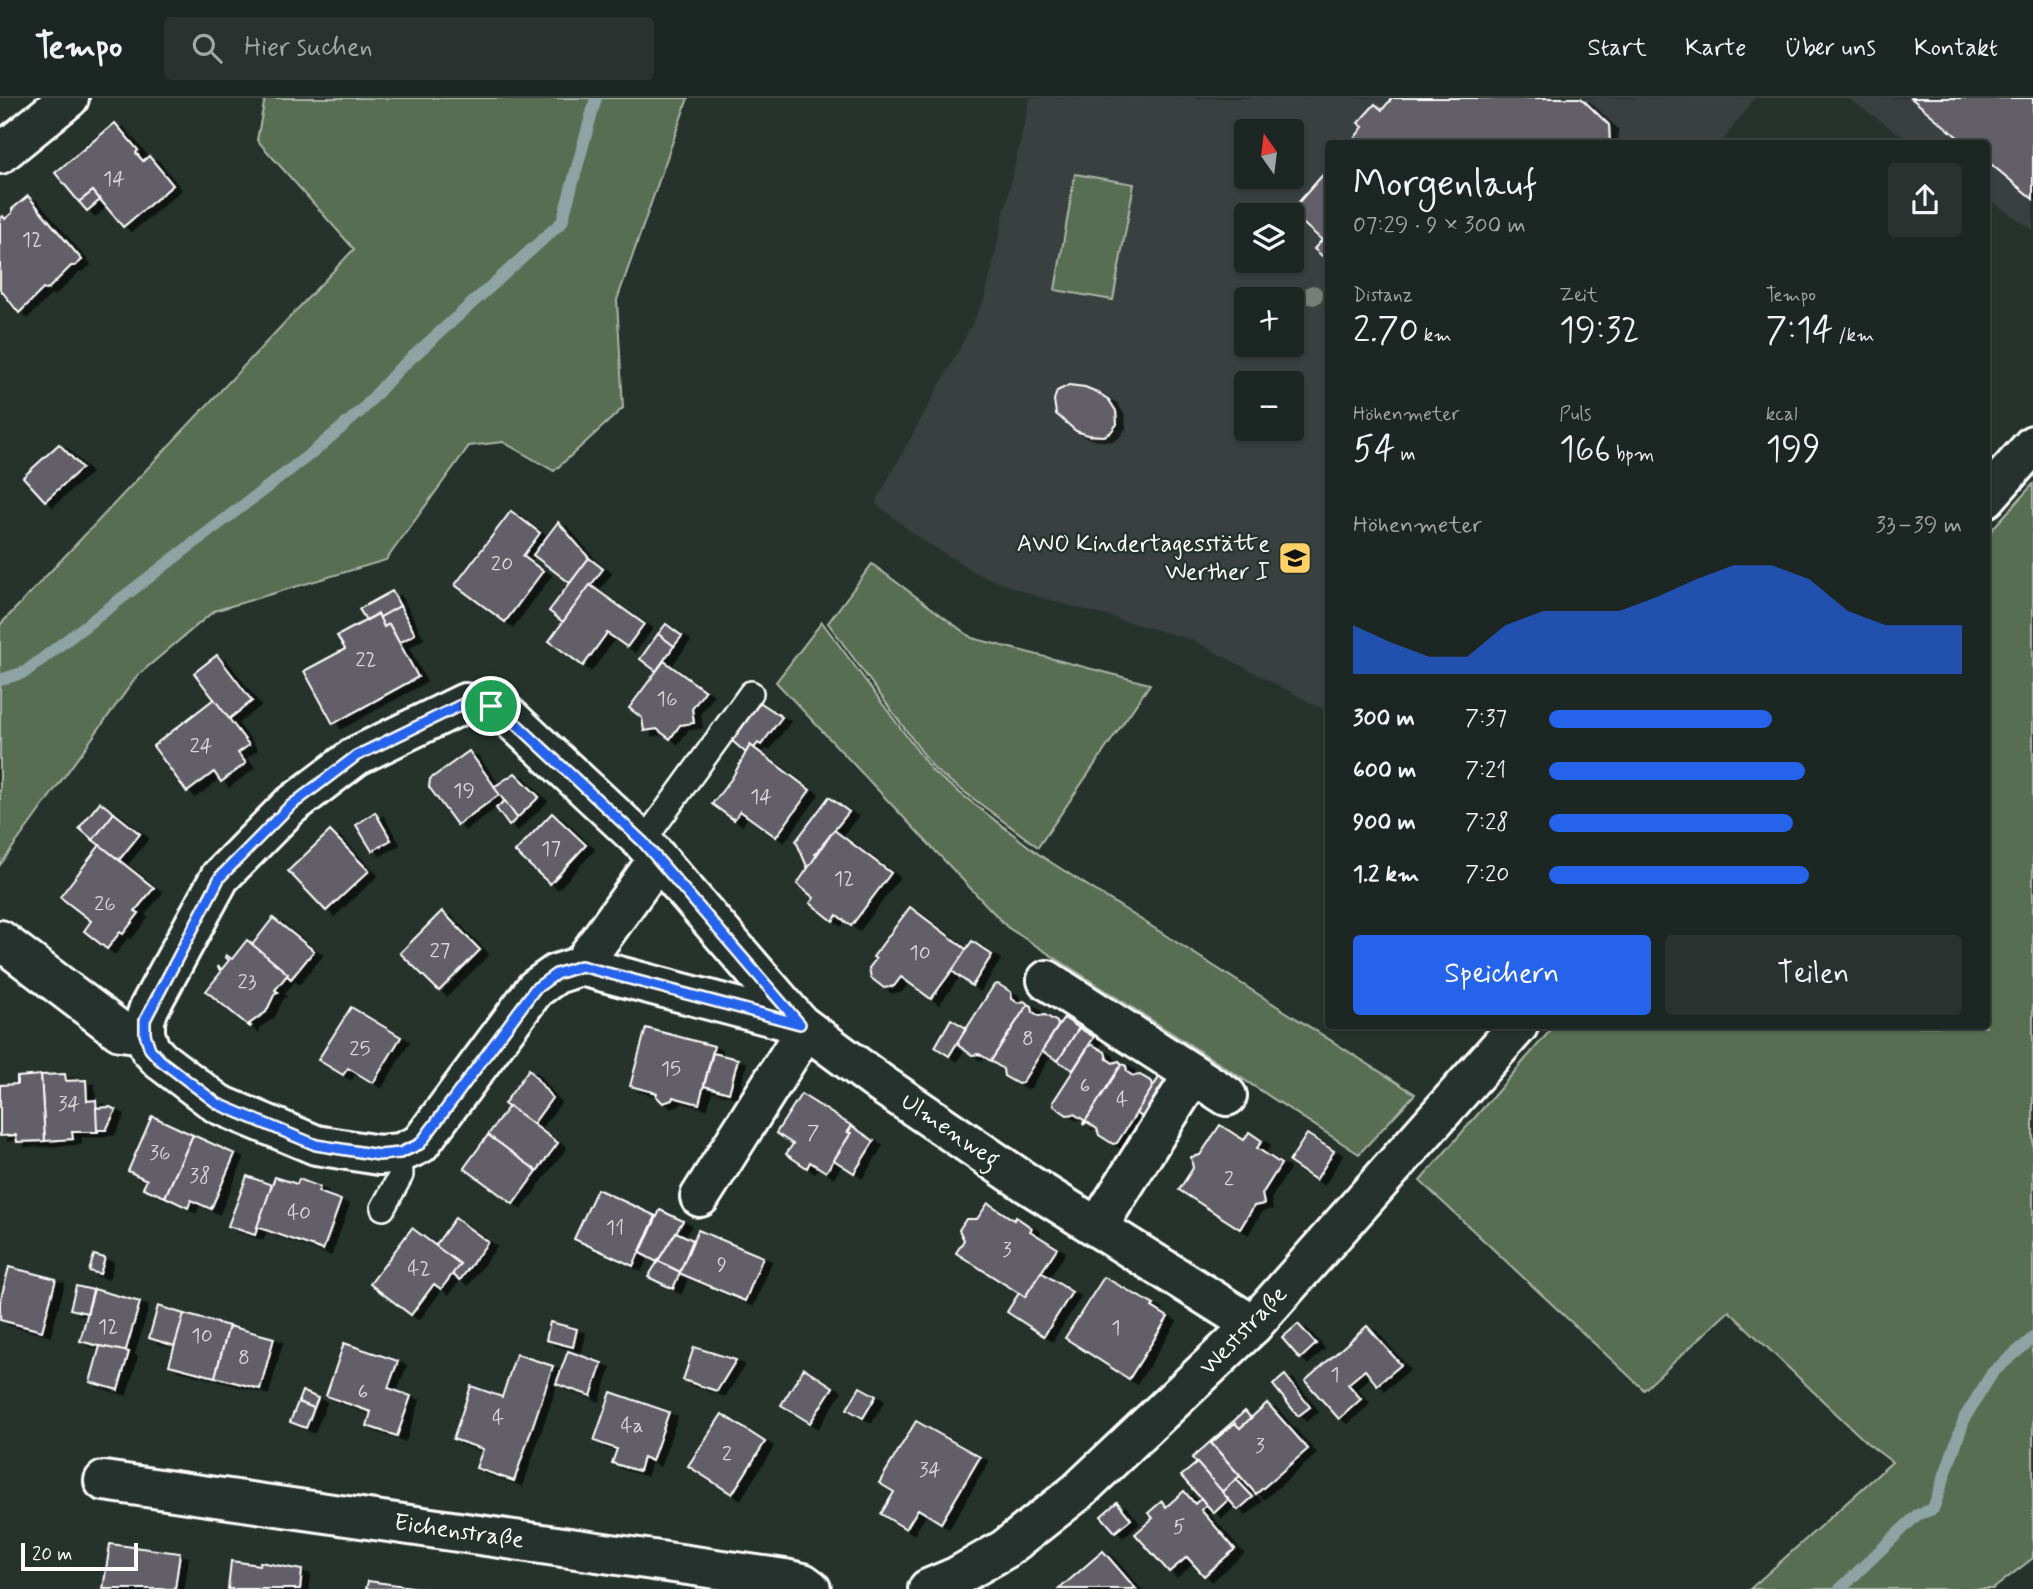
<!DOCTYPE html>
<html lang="de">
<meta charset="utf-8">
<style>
body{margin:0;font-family:Mynerve,sans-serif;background:#29322f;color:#f1f3f6;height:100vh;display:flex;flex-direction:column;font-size:26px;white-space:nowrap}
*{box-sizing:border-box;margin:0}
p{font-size:23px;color:#a0a5a5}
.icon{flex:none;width:38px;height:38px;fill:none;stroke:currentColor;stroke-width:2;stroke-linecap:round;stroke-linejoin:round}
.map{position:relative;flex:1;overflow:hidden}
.side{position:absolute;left:1325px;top:42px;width:665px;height:889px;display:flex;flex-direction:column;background:#1c2622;border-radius:7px;box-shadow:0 2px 5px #0004,0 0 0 2px #3a4340}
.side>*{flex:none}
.needle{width:46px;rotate:346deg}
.tools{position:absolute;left:1234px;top:21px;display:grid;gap:14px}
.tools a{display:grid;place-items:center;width:70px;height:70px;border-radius:7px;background:#1c2622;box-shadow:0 2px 5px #0004,0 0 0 2px #3a4340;font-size:35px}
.scale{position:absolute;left:21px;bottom:18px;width:117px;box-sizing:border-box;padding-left:7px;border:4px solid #fff;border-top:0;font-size:19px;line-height:24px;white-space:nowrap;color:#fff;-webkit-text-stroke:5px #26332d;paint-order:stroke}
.pin{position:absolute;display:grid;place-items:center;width:60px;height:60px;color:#fff;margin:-30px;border:4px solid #fff;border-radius:50%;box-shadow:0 2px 7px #0007}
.round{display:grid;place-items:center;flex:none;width:74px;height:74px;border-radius:7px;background:#29322f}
.overview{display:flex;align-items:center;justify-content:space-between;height:119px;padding:0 28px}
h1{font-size:38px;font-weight:600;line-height:52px}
.metrics{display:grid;grid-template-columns:repeat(3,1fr);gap:10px;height:119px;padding:7px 28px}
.metrics div{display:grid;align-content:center}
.metrics b{font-size:35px;font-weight:600}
.metrics small{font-size:19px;font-weight:400}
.metrics p{font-size:19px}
.chart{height:196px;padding:14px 28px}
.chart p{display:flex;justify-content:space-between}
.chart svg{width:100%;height:126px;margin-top:7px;fill:#2563eb;opacity:.7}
.button{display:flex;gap:14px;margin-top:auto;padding:14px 28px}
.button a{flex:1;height:80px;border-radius:7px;background:#2563eb;color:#fff;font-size:28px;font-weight:600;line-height:80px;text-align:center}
.button a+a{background:#29322f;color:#f1f3f6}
ul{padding:0 28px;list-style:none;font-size:23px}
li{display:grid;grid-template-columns:112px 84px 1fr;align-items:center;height:52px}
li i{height:18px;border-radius:9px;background:#2563eb}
header{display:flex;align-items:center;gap:42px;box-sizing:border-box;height:98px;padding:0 35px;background:#1c2622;border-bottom:2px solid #3a4340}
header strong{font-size:33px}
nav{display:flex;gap:38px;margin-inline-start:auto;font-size:24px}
.search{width:490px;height:63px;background:#29322f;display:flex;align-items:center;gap:18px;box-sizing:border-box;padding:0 24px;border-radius:7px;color:#a0a5a5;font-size:26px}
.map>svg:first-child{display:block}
.built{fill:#38403f;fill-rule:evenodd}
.green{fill:#596e52;stroke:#acb6a8;stroke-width:2}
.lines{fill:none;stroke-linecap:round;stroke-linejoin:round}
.stream{stroke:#8ea3a4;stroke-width:12}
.building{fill:#625e68;stroke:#fff;stroke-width:2;filter:url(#shadow)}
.lane-casing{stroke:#fff;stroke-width:28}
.street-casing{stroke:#fff;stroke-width:44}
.lane{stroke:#26332d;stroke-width:23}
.street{stroke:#26332d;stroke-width:38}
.tree{fill:#747f76}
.route-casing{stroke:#fff;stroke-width:14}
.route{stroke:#2563eb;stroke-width:9}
.labels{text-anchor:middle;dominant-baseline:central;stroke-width:5;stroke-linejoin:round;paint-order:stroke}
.number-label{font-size:21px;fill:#d8d7d9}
.poi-label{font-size:24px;fill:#fff;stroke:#26332d;text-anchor:end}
.street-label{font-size:24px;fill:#fff;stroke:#26332d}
</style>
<header>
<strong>Tempo</strong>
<div class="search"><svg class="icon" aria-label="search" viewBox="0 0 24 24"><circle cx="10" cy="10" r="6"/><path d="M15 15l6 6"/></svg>Hier suchen</div>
<nav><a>Start</a><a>Karte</a><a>Über uns</a><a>Kontakt</a></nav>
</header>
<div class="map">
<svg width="2033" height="1491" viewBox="0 0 2033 1491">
<defs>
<filter id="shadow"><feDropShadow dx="8" dy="4.5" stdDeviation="0" flood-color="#0009"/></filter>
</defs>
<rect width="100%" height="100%" fill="#26332d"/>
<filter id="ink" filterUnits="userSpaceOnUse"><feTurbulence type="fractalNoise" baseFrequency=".0143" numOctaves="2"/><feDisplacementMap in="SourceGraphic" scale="14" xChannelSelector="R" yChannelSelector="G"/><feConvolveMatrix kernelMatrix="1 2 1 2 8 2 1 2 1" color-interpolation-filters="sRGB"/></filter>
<g filter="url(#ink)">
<g class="built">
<path d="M1030,0H1755L1721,45L1328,46V614L1193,542L1039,499L980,477L919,440L875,405L958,254L985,200ZM1246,33H1292V79H1246ZM1246,117H1292V163H1246ZM1246,201H1292V247H1246ZM1246,285H1292V331H1246Z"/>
<polygon points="1848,0 2033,0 2033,132 1986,99 1986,46 1912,45"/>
</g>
<g class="green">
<polygon points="265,0 688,0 617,202 623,310 554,373 503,344 469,348 386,462 214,513 138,577 0,767 0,527 354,151 257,42"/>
<polygon points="1075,76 1134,86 1113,202 1055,192"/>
<polygon points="2033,386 2033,1460 1993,1491 1750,1491 1892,1364 1867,1345 1729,1213 1644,1292 1420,1083 1554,928 1986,928 1986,438"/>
<polygon points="872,466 972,540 1150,586 1038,749 935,672 828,525"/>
<polygon points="822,524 933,674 1041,758 1415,996 1359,1056 1007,829 776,584"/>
</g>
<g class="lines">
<g class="stream">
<polyline points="0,582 25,574 313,354 362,312 398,272 562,124 596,0"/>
<polyline points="1840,1491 1917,1417 1933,1411 1965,1319 1993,1274 2033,1240"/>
</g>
</g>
<g class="building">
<polygon points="1392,0 1581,0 1609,27 1610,46 1350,46 1363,29 1358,25 1375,6 1382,12"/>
<polygon points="1911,0 2033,0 2033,101 1986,62 1986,46 1966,46"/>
<polygon points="115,25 138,52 136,55 143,63 149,58 173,87 123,129 93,93 79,104 55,75"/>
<polygon points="1328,71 1328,163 1314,151 1322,142 1290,114"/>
<polygon points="93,93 100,102 87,113 79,104"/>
<polygon points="28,98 82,162 75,168 71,168 47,192 43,191 19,215 0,191 0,121 3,118 5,121 12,115 12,111"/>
<polygon points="1069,287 1085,289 1097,294 1109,302 1116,313 1117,326 1110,335 1104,338 1088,337 1076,333 1056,316 1054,302 1057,293"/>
<polygon points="59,346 82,370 45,403 23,379"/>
<polygon points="511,413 540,435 523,458 543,473 505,524 455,487"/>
<polygon points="558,424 589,460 570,485 533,457"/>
<polygon points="589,460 603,471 563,524 549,513"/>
<polygon points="590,487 644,526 627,549 607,535 583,568 549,543"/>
<polygon points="392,493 400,508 379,520 378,516 366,522 359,511"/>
<polygon points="400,508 415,536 399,545 389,526 384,529 379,520"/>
<polygon points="378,516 384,529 389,526 418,579 333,626 304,573 345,551 337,538"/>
<polygon points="666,526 682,538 674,548 658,536"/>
<polygon points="658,536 674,548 656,573 640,561"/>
<polygon points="217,557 252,603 229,621 194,575"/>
<polygon points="664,563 705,593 692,611 694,625 680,627 670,641 657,631 644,633 642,620 629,610"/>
<polygon points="214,601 249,647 238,655 246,665 221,684 214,674 187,694 153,648"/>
<polygon points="758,603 782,619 761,647 758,645 754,650 750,647 746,655 730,641"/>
<polygon points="750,647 810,692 776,739 740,713 734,722 712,706 732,680"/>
<polygon points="469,653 500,696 457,727 429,689 430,681"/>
<polygon points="515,675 539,699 517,720 494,689"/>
<polygon points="829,699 849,714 815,756 818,758 808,771 796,743"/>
<polygon points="505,703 517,720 509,728 496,710"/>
<polygon points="100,704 114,715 93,742 79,730"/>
<polygon points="375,714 391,742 372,753 356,727"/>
<polygon points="114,715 140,736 119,762 93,742"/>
<polygon points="552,715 586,747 550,786 515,754"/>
<polygon points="834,732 891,775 851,828 837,817 833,823 810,805 814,800 797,786"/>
<polygon points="330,733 369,773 326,813 288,773"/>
<polygon points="100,747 154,790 135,813 139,815 123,836 120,834 107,851 84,833 91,823 60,799"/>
<polygon points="910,809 967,852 931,901 901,879 894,888 884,890 871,880 869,870 876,861 873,859"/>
<polygon points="442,813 480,852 439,893 400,855"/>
<polygon points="273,820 314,853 291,881 252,847"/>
<polygon points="247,842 288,876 275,892 278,894 275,895 266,914 249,926 251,928 250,929 206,893 221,874 217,868 222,871 229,862 225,859 226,857 232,861"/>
<polygon points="972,843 992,857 972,888 952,873"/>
<polygon points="998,886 1011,894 1012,901 1018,905 1024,903 1028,906 991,963 979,956 972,957 959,948 958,944 994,887"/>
<polygon points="1028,906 1032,908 1033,914 1039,918 1045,917 1057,924 1058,928 1022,985 1018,986 1004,978 1003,971 991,963"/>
<polygon points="351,909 401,939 373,985 348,970 343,977 318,962"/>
<polygon points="1064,920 1079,930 1058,963 1042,953"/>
<polygon points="951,921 966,930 949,958 935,949"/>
<polygon points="646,930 714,948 699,1006 673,999 672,1002 663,1005 656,998 657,995 630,988"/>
<polygon points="1079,930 1094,939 1073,972 1058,963"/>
<polygon points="1093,947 1105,954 1107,961 1113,965 1119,963 1122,966 1083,1027 1084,1022 1074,1016 1067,1017 1054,1008 1053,1004 1089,948"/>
<polygon points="713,955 738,961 729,995 704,988"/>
<polygon points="1122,966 1126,968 1127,974 1133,978 1140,977 1152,984 1153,989 1117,1045 1113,1046 1099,1037 1097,1031 1087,1024 1083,1027"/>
<polygon points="529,971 552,1000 533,1026 504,1006"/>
<polygon points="65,976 66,983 86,982 87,1003 96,1002 98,1034 72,1034 73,1041 45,1043 41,977"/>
<polygon points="41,977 45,1043 17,1044 16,1037 0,1038 0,987 17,986 17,979"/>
<polygon points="1160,978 1175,988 1152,1025 1136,1015"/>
<polygon points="801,996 852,1028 848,1034 851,1035 826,1074 810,1064 807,1070 786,1056 793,1046 776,1035"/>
<polygon points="509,1008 558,1045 537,1073 488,1037"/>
<polygon points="110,1009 116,1012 106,1032 97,1032 96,1010"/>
<polygon points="152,1018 193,1037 165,1099 143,1090 147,1082 128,1073"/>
<polygon points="1220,1027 1244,1042 1249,1034 1262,1043 1257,1050 1281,1066 1262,1096 1264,1106 1254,1108 1240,1131 1179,1092 1193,1070 1191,1059 1200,1057"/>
<polygon points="852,1028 874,1043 854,1075 834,1062 851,1035 848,1034"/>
<polygon points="1307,1036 1334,1053 1316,1082 1289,1064"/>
<polygon points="193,1037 235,1056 211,1111 191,1102 188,1110 165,1099"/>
<polygon points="488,1037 537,1073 513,1106 464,1070"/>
<polygon points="247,1078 272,1087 255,1137 228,1128"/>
<polygon points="275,1079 297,1086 299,1081 320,1089 318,1094 341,1102 323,1152 257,1129"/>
<polygon points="597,1091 656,1118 633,1168 574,1141"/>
<polygon points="988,1105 1014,1122 1016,1119 1032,1130 1030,1133 1057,1150 1025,1199 956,1155 964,1142 959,1132 966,1121 977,1121"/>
<polygon points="660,1112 683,1123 657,1164 640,1155"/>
<polygon points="455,1120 488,1144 460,1182 452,1176 460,1166 435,1148"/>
<polygon points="412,1130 460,1166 441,1191 434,1186 411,1217 370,1186"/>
<polygon points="698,1132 763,1159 745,1203 679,1175"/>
<polygon points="676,1134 693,1142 680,1174 658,1163"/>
<polygon points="94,1157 105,1160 100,1176 89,1173"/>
<polygon points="658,1163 680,1174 673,1191 648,1179"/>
<polygon points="9,1169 56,1181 42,1233 0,1222 0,1204"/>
<polygon points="1041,1174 1072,1194 1044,1238 1007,1214 1019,1195 1025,1199"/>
<polygon points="1104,1179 1154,1207 1152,1209 1168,1219 1129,1281 1065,1240"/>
<polygon points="76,1188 93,1192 87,1215 70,1211"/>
<polygon points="94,1191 140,1204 125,1255 80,1243"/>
<polygon points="158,1208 184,1216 175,1248 149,1240"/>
<polygon points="184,1216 229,1228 215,1279 169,1267"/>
<polygon points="550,1224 577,1231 573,1249 546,1242"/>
<polygon points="1298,1226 1316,1246 1300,1261 1282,1240"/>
<polygon points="229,1228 274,1240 260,1291 215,1279"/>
<polygon points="1367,1228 1401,1267 1377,1287 1365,1272 1348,1286 1361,1301 1339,1321 1305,1283"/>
<polygon points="344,1245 398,1263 388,1290 411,1298 397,1338 367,1328 371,1314 326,1298"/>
<polygon points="100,1248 129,1254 118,1292 90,1284"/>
<polygon points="694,1249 736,1262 717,1293 683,1282"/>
<polygon points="568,1253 602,1265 591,1298 556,1286"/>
<polygon points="516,1256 553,1268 514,1383 476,1370 483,1351 453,1341 471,1288 502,1299"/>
<polygon points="804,1270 833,1289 810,1325 781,1307"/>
<polygon points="1285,1277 1310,1309 1298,1318 1273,1287"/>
<polygon points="860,1289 876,1298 863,1320 847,1311"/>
<polygon points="302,1293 318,1300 314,1310 298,1304"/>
<polygon points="611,1294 669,1314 652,1363 643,1359 639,1373 612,1365 617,1351 594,1343"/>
<polygon points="298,1304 314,1310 306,1330 290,1324"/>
<polygon points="1267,1305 1308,1351 1256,1396 1211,1345 1235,1325 1240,1330"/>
<polygon points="1245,1313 1251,1320 1240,1330 1235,1325 1211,1345 1240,1378 1222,1394 1192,1360"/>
<polygon points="722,1316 765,1344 732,1396 688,1368"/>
<polygon points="916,1323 980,1359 941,1425 918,1411 906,1431 881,1416 894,1394 879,1385"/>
<polygon points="1197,1365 1229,1401 1214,1415 1181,1378"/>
<polygon points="1236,1381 1253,1399 1238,1412 1222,1394"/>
<polygon points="1184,1393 1195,1406 1201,1400 1206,1407 1201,1412 1235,1451 1204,1478 1187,1459 1169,1474 1135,1436 1153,1420 1148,1415 1162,1403 1166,1409"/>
<polygon points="1117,1404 1131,1421 1115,1434 1101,1418"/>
<polygon points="110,1446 180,1455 175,1491 103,1491"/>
<polygon points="1103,1453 1136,1491 1059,1491"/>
<polygon points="231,1463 260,1467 260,1464 302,1472 300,1491 228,1491"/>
<polygon points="368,1483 427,1491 366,1491"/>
</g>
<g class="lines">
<defs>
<g id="lane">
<polyline points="643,744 751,595"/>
<polyline points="383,1110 401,1077 400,1055"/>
</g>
<g id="street">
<polyline points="0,56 69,0"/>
<polyline points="1986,400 2033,347"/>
<polyline points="658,761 581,868 556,876 535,891 420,1046 400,1055 379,1057 316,1047 218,1006 160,962 150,951 145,936 145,922 149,910 220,779 289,709 356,658 465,605 491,608 508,618 643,744 658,761 800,926 881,986 1028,1086 1253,1227"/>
<polyline points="0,842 120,933 145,936"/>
<polyline points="581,868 800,926"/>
<polyline points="1047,882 1227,998"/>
<polyline points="700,1099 806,931"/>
<polyline points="1098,1128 1193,977"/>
<polyline points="104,1383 785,1481 803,1485 811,1491"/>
<polyline points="928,1491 956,1479 1005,1451 1077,1394 1253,1227 1518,928"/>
</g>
</defs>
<use href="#lane" class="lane-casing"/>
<use href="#street" class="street-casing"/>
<use href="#lane" class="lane"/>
<use href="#street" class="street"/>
</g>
<circle class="tree" cx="1313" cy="197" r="10"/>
</g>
<g class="lines" filter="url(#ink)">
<defs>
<polygon id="route" points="465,605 491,608 508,618 643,744 800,926 581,868 556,876 535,891 420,1046 400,1055 379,1057 316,1047 218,1006 160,962 150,951 145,936 145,922 220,779 289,709 356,658"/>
</defs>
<use href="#route" class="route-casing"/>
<use href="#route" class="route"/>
</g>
<defs>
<symbol id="school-square" viewBox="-11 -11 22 22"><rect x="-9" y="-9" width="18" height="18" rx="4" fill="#ffd166" stroke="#26332d"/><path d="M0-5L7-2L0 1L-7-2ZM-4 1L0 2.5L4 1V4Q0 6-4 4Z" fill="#111"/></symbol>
</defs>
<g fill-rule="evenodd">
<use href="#school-square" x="1276" y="441" width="38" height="38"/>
</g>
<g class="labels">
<g class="number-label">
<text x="114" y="81">14</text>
<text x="32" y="142">12</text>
<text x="502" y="466">20</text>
<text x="366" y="562">22</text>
<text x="667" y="601">16</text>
<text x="201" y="648">24</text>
<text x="464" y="693">19</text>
<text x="761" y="699">14</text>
<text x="551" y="751">17</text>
<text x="844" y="781">12</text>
<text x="105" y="806">26</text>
<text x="440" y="853">27</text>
<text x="920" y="855">10</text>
<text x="247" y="884">23</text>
<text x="1028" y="941">8</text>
<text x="360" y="951">25</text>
<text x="671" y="971">15</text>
<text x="1085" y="988">6</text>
<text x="1122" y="1002">4</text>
<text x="69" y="1006">34</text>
<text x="813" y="1035">7</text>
<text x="160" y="1055">36</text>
<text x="200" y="1078">38</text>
<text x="1229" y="1081">2</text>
<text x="299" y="1115">40</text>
<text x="615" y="1130">11</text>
<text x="1007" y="1152">3</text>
<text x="722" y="1167">9</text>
<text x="419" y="1171">42</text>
<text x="108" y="1229">12</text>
<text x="1116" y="1230">1</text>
<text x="202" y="1238">10</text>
<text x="244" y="1260">8</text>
<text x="1335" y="1277">1</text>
<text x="363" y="1294">6</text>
<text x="498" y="1320">4</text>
<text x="632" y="1328">4a</text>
<text x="1260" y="1348">3</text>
<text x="727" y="1356">2</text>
<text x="930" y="1372">34</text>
<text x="1179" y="1429">5</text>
</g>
<g class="poi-label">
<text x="1270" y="446">AWO Kindertagesstätte<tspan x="1270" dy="28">Werther I</tspan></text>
</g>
<g class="street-label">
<text transform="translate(950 1033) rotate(34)">Ulmenweg</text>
<text transform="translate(1244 1233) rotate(-46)">Weststraße</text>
<text transform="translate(459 1434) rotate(8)">Eichenstraße</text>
</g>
</g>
</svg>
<div class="tools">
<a><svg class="needle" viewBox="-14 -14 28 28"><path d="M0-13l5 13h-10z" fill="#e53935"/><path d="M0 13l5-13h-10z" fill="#a0a5a5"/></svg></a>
<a><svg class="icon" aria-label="layers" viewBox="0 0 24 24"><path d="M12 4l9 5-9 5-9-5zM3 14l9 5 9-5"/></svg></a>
<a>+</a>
<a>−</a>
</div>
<div class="scale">20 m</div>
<div class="pin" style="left:491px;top:608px;background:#1e9e55"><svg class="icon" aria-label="arrive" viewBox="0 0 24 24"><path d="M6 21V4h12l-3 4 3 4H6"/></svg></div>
<section class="side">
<div class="overview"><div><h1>Morgenlauf</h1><p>07:29 · 9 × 300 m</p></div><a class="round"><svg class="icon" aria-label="share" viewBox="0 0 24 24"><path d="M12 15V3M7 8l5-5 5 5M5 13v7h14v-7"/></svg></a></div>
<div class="metrics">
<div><p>Distanz</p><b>2.70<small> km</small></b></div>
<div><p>Zeit</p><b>19:32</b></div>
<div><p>Tempo</p><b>7:14<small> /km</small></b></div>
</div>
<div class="metrics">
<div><p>Höhenmeter</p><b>54<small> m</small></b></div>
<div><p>Puls</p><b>166<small> bpm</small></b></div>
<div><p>kcal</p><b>199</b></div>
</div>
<div class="chart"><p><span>Höhenmeter</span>33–39 m</p>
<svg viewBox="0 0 160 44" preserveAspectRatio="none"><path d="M0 44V27L10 33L20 38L30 38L40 27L50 22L60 22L70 22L80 17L90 11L100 6L110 6L120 11L130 22L140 27L150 27L160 27V44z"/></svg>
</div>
<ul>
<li><b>300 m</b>7:37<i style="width:54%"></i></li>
<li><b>600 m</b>7:21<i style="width:62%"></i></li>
<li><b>900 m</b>7:28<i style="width:59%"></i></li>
<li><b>1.2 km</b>7:20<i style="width:63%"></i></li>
</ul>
<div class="button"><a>Speichern</a><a>Teilen</a></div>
</section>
</div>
